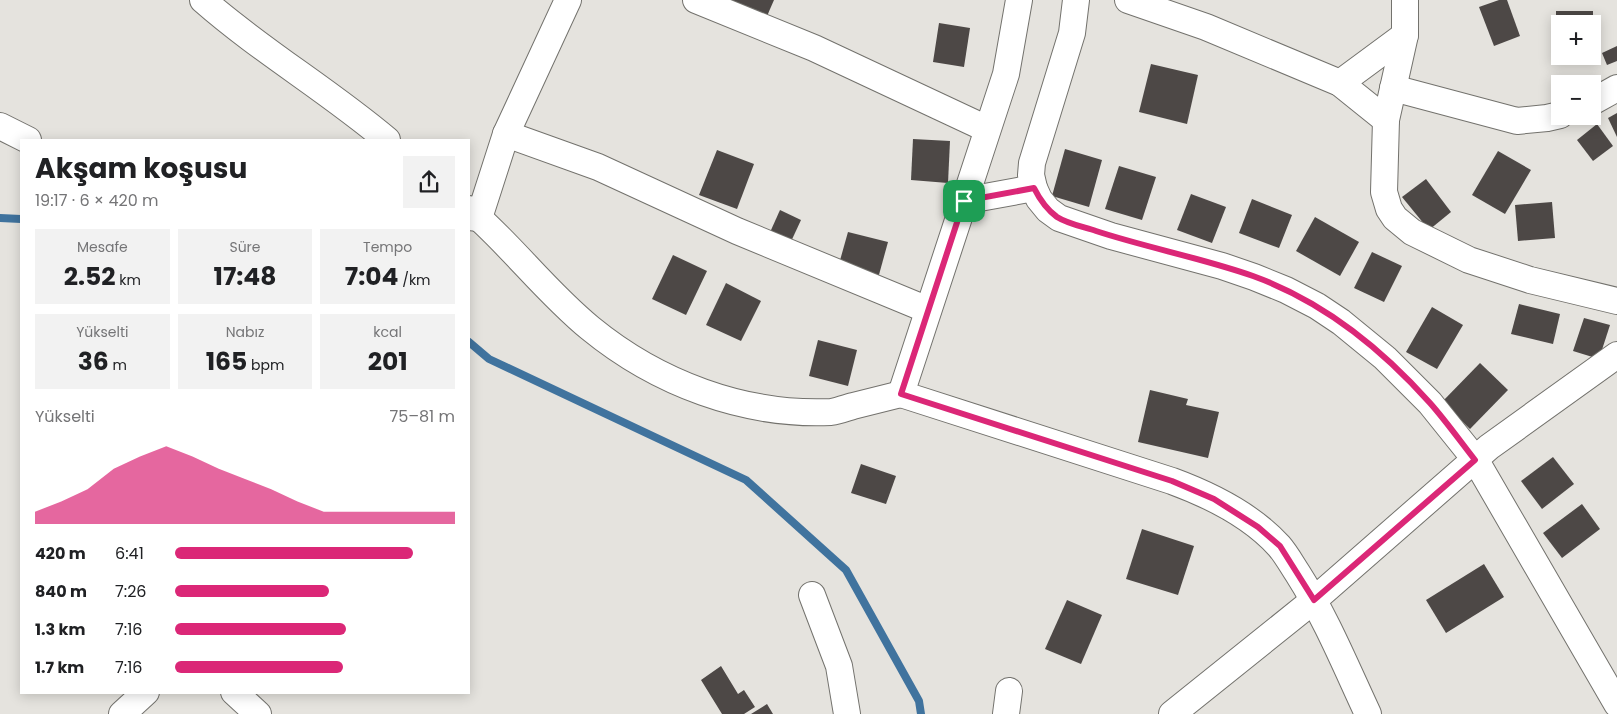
<!DOCTYPE html>
<html lang="tr">
<meta charset="utf-8">
<style>
body{margin:0;font-family:Poppins,sans-serif;background:#f2f2f2;color:#202124;height:100vh;display:flex;flex-direction:column;font-size:19px;white-space:nowrap}
*{box-sizing:border-box;margin:0}
p{font-size:16px;color:#757577}
.icon{flex:none;width:28px;height:28px;fill:none;stroke:currentColor;stroke-width:2;stroke-linecap:round;stroke-linejoin:round}
.map{position:relative;flex:1;overflow:hidden}
.details{position:absolute;left:20px;top:139px;width:450px;height:555px;display:flex;flex-direction:column;background:#fff;border-radius:0px;box-shadow:0 2px 12px #0003}
.details>*{flex:none}
.controls{position:absolute;left:1551px;top:15px;display:grid;gap:10px}
.controls a{display:grid;place-items:center;width:50px;height:50px;border-radius:0px;background:#fff;box-shadow:0 2px 12px #0003;font-size:25px}
.pin{position:absolute;display:grid;place-items:center;width:42px;height:42px;color:#fff;margin:-21px;border-radius:10px;box-shadow:0 2px 8px #0006}
.round{display:grid;place-items:center;flex:none;width:52px;height:52px;border-radius:0px;background:#f2f2f2}
.overview{display:flex;align-items:center;justify-content:space-between;height:85px;padding:0 15px}
h1{font-size:28px;font-weight:700;line-height:38px}
.stats{display:grid;grid-template-columns:repeat(3,1fr);gap:8px;height:85px;padding:5px 15px}
.stats div{display:grid;align-content:center;border-radius:0px;background:#f2f2f2;text-align:center}
.stats b{font-size:25px;font-weight:700}
.stats small{font-size:14px;font-weight:400}
.stats p{font-size:14px}
.chart{height:140px;padding:10px 15px}
.chart p{display:flex;justify-content:space-between}
.chart svg{width:100%;height:90px;margin-top:5px;fill:#db2777;opacity:.7}
ul{padding:0 15px;list-style:none;font-size:16px}
li{display:grid;grid-template-columns:80px 60px 1fr;align-items:center;height:38px}
li i{height:12px;border-radius:6px;background:#db2777}
.map>svg:first-child{display:block}
.lines{fill:none;stroke-linecap:round;stroke-linejoin:round}
.stream{stroke:#40739e;stroke-width:8}
.building{fill:#4d4846}
.minor-casing{stroke:#73726d;stroke-width:28}
.minor{stroke:#fff;stroke-width:26}
.route-casing{stroke:#fff;stroke-width:10}
.route{stroke:#db2777;stroke-width:6}
</style>
<div class="map">
<svg width="1617" height="714" viewBox="0 0 1617 714">
<rect width="100%" height="100%" fill="#e5e3de"/>
<g class="lines">
<g class="stream">
<polyline points="0,218 21,219"/>
<polyline points="469,342 489,359 746,480 846,570 919,701 921,714"/>
</g>
</g>
<g class="building">
<polygon points="732,0 774,0 764,23 728,8"/>
<polygon points="1499,0 1507,0 1520,36 1494,46 1479,7"/>
<polygon points="1556,11 1593,11 1593,24 1560,24 1560,49 1556,49"/>
<polygon points="939,23 970,28 964,67 933,62"/>
<polygon points="1617,46 1617,61 1607,65 1602,53"/>
<polygon points="1151,64 1198,75 1187,124 1139,112"/>
<polygon points="1617,113 1617,137 1608,118"/>
<polygon points="1597,124 1613,146 1593,161 1577,140"/>
<polygon points="913,139 950,141 948,183 911,180"/>
<polygon points="1065,149 1102,160 1089,207 1052,196"/>
<polygon points="717,150 754,164 737,209 699,195"/>
<polygon points="1498,151 1531,170 1505,214 1472,195"/>
<polygon points="1119,166 1156,177 1142,220 1105,209"/>
<polygon points="1426,179 1451,212 1429,230 1402,197"/>
<polygon points="1191,194 1226,207 1212,243 1177,230"/>
<polygon points="1252,199 1292,215 1279,248 1239,233"/>
<polygon points="1552,202 1555,238 1518,241 1515,205"/>
<polygon points="780,210 801,220 788,248 767,239"/>
<polygon points="1315,217 1359,242 1340,276 1296,251"/>
<polygon points="848,232 888,242 877,282 837,271"/>
<polygon points="1372,252 1402,266 1384,302 1354,288"/>
<polygon points="673,255 707,271 686,315 652,299"/>
<polygon points="726,283 761,301 741,341 706,325"/>
<polygon points="1519,304 1560,314 1553,344 1511,334"/>
<polygon points="1432,307 1463,325 1437,369 1406,352"/>
<polygon points="1584,318 1610,325 1599,359 1573,351"/>
<polygon points="818,340 857,350 848,386 809,376"/>
<polygon points="1480,363 1508,390 1470,429 1442,402"/>
<polygon points="1150,390 1188,399 1186,405 1219,412 1208,458 1138,442"/>
<polygon points="1553,457 1574,484 1542,509 1521,481"/>
<polygon points="861,464 896,476 886,504 851,493"/>
<polygon points="1582,504 1600,529 1562,558 1543,533"/>
<polygon points="1142,529 1194,546 1178,595 1126,579"/>
<polygon points="1484,564 1504,597 1446,633 1426,600"/>
<polygon points="1067,600 1102,615 1081,664 1045,649"/>
<polygon points="721,666 738,694 744,690 755,707 744,714 722,714 701,680"/>
<polygon points="767,704 773,714 751,714"/>
</g>
<g class="lines">
<defs>
<g id="minor">
<path d="M203,0C261,51 328,90 387,140"/>
<polyline points="696,0 814,48 987,129"/>
<path d="M1019,0L1006,74L901,394L1172,481C1210,495 1251,515 1279,546C1286,554 1292,565 1298,574C1326,618 1346,667 1368,714"/>
<polyline points="1076,0 1072,33 1032,163 1031,175 1034,188 1039,199 1048,210 1059,218 1111,236 1222,266 1254,277 1286,290 1317,306 1341,322 1385,358 1430,403 1475,459 1617,704"/>
<polyline points="1128,0 1206,27 1340,83 1386,120"/>
<polyline points="1405,0 1405,35 1386,120 1384,192 1389,209 1395,218 1412,232 1469,260 1530,280 1617,301"/>
<polyline points="1340,83 1405,35"/>
<polyline points="1393,88 1517,121 1547,118 1560,115"/>
<polyline points="1592,102 1617,88"/>
<polyline points="0,126 28,140"/>
<polyline points="506,134 598,167 737,231 928,310"/>
<polyline points="963,201 1034,188"/>
<path d="M469,209C512,246 546,292 590,328C657,383 744,416 831,412C838,411 846,408 853,406C869,402 885,398 901,394"/>
<polyline points="469,217 479,218 506,134 568,0"/>
<polyline points="812,595 839,666 847,714"/>
<polyline points="234,692 258,714"/>
<polyline points="122,714 146,692"/>
<polyline points="1006,714 1009,691"/>
<polyline points="1172,714 1314,600 1489,447 1617,355"/>
</g>
</defs>
<use href="#minor" class="minor-casing"/>
<use href="#minor" class="minor"/>
</g>
<g class="lines">
<defs>
<path id="route" d="M1034,188C1040,200 1046,209 1057,217C1068,224 1084,227 1096,231C1148,248 1202,258 1253,276C1322,301 1382,349 1430,403C1446,421 1460,441 1475,460L1314,600L1280,546L1258,527L1214,499L1172,481L901,394L964,201Z"/>
</defs>
<use href="#route" class="route-casing"/>
<use href="#route" class="route"/>
</g>
</svg>
<div class="controls">
<a>+</a>
<a>−</a>
</div>
<div class="pin" style="left:964px;top:201px;background:#1e9e55"><svg class="icon" aria-label="arrive" viewBox="0 0 24 24"><path d="M6 21V4h12l-3 4 3 4H6"/></svg></div>
<section class="details">
<div class="overview"><div><h1>Akşam koşusu</h1><p>19:17 · 6 × 420 m</p></div><a class="round"><svg class="icon" aria-label="share" viewBox="0 0 24 24"><path d="M12 15V3M7 8l5-5 5 5M5 13v7h14v-7"/></svg></a></div>
<div class="stats">
<div><p>Mesafe</p><b>2.52<small> km</small></b></div>
<div><p>Süre</p><b>17:48</b></div>
<div><p>Tempo</p><b>7:04<small> /km</small></b></div>
</div>
<div class="stats">
<div><p>Yükselti</p><b>36<small> m</small></b></div>
<div><p>Nabız</p><b>165<small> bpm</small></b></div>
<div><p>kcal</p><b>201</b></div>
</div>
<div class="chart"><p><span>Yükselti</span>75–81 m</p>
<svg viewBox="0 0 160 44" preserveAspectRatio="none"><path d="M0 44V38L10 33L20 27L30 17L40 11L50 6L60 11L70 17L80 22L90 27L100 33L110 38L120 38L130 38L140 38L150 38L160 38V44z"/></svg>
</div>
<ul>
<li><b>420 m</b>6:41<i style="width:85%"></i></li>
<li><b>840 m</b>7:26<i style="width:55%"></i></li>
<li><b>1.3 km</b>7:16<i style="width:61%"></i></li>
<li><b>1.7 km</b>7:16<i style="width:60%"></i></li>
</ul>
</section>
</div>
